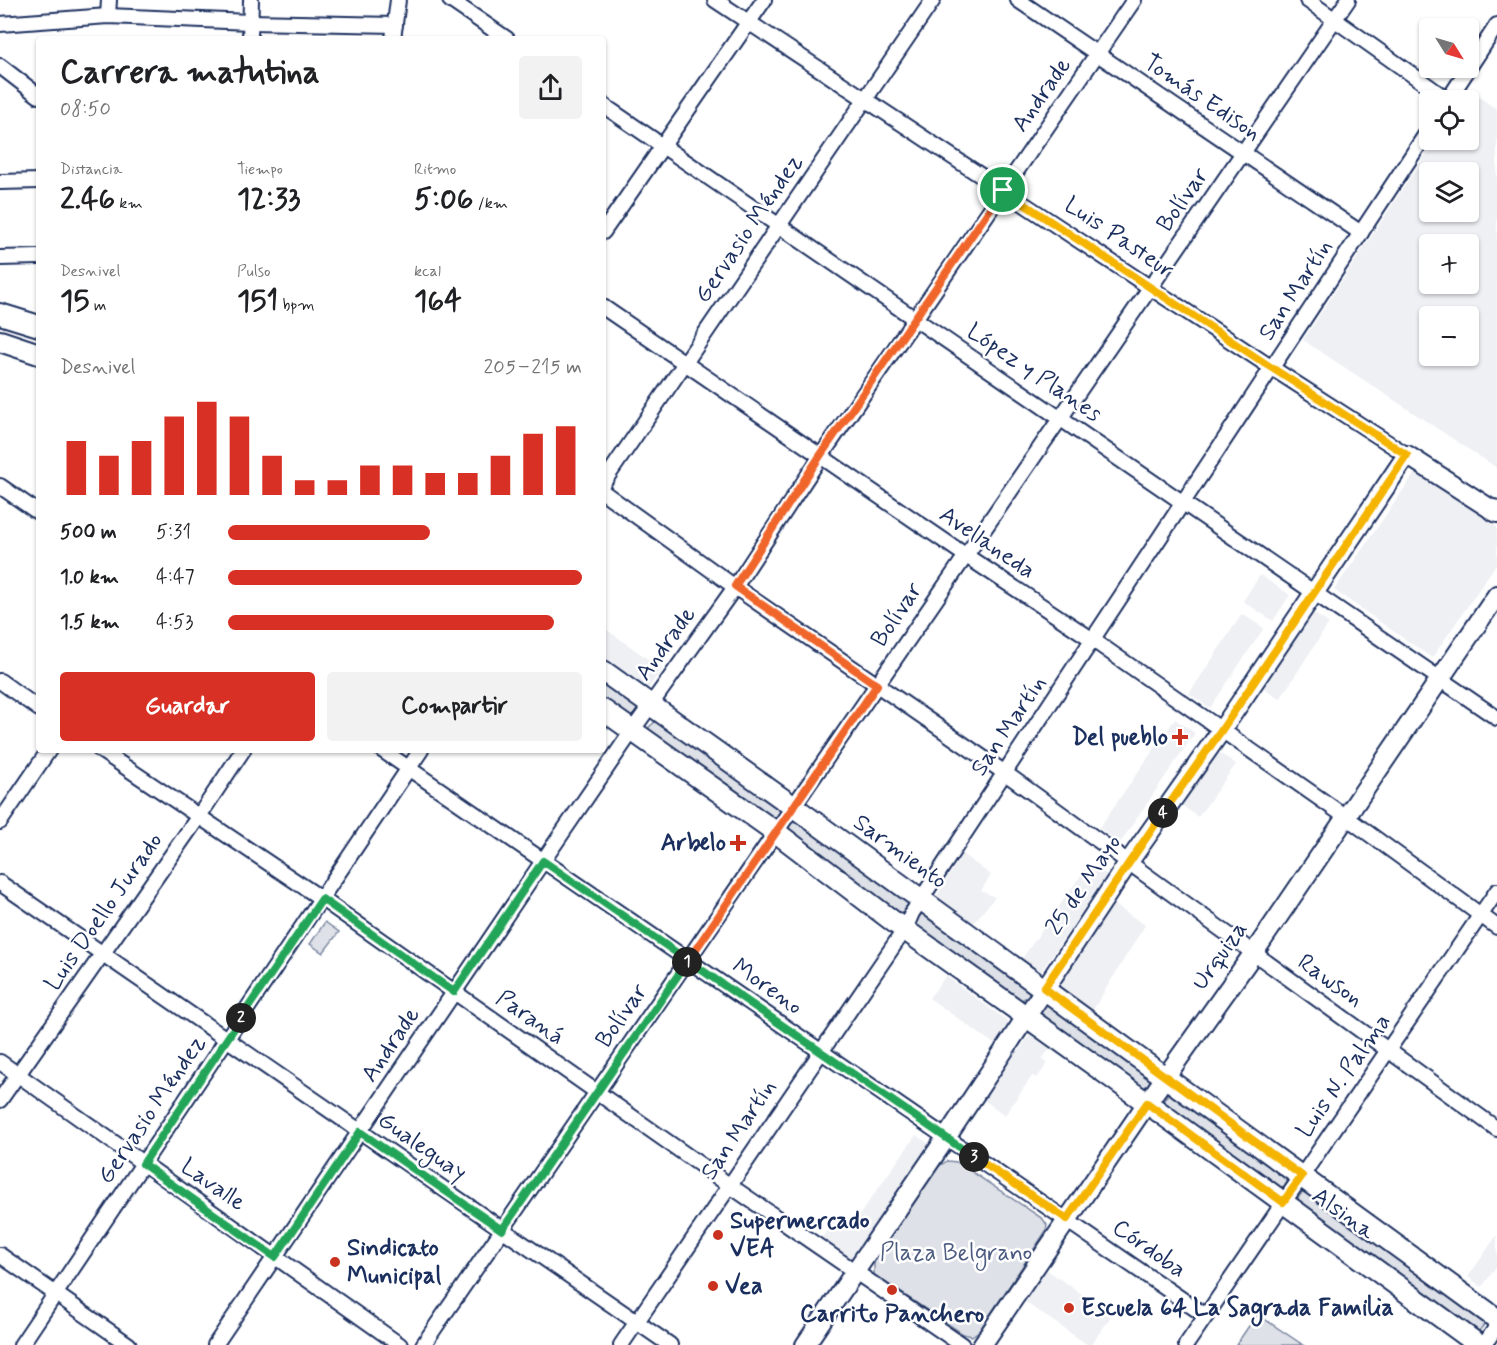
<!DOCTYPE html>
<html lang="es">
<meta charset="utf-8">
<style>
body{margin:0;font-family:Mynerve,sans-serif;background:#f2f2f2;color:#202124;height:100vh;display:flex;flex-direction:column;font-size:22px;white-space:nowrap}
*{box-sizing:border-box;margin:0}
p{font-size:20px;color:#757577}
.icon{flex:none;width:33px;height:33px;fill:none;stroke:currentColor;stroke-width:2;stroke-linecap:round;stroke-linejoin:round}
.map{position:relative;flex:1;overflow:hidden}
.side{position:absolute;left:36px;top:36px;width:570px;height:717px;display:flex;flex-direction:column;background:#fff;border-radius:6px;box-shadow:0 2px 4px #0004}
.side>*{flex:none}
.needle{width:39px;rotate:127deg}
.buttons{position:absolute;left:1419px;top:18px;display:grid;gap:12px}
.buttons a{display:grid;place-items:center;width:60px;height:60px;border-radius:6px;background:#fff;box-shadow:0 2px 4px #0004;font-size:30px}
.pin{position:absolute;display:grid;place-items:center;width:51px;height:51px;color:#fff;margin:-26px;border:3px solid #fff;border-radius:50%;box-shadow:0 2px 6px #0007}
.km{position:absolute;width:30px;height:30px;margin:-15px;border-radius:50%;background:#222;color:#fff;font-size:16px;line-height:30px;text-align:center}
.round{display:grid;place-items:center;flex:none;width:63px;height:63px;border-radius:6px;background:#f2f2f2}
.overview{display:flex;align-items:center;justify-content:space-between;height:102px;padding:0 24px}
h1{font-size:33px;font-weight:700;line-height:45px}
.stats{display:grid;grid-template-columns:repeat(3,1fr);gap:9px;height:102px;padding:6px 24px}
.stats div{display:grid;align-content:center}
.stats b{font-size:30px;font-weight:700}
.stats small{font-size:16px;font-weight:400}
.stats p{font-size:16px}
.chart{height:168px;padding:12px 24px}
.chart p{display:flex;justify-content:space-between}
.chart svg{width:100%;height:108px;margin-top:6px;stroke:#d93025;stroke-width:6}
.button{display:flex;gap:12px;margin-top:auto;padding:12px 24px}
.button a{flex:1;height:69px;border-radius:6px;background:#d93025;color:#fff;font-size:24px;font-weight:700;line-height:69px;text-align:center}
.button a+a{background:#f2f2f2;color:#202124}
ul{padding:0 24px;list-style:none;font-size:20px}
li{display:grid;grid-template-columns:96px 72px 1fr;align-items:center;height:45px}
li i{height:15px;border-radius:8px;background:#d93025}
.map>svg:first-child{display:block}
.built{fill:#eff0f4;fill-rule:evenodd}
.green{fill:#dee1e7;stroke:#7c88a2;stroke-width:1.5}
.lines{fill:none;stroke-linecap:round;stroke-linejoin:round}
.minor-casing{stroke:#1b2f5e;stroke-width:18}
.tertiary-casing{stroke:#1b2f5e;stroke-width:22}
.secondary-casing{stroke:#1b2f5e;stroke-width:24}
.minor{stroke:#fff;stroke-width:14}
.tertiary{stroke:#fff;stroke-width:18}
.secondary{stroke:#fff;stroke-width:20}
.split-1-casing{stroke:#fff;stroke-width:12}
.split-2-casing{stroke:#fff;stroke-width:12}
.split-3-casing{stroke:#fff;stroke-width:12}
.split-4-casing{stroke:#fff;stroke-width:12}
.split-5-casing{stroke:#fff;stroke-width:12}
.split-1{stroke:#f0652b;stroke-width:8}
.split-2{stroke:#22a559;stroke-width:8}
.split-3{stroke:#22a559;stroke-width:8}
.split-4{stroke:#f5b400;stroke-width:8}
.split-5{stroke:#f5b400;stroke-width:8}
.poi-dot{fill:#c8321e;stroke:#fff;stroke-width:2}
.labels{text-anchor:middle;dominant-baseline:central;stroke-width:5;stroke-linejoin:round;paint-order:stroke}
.street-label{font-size:24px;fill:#1b2f5e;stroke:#fff}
.poi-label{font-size:24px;font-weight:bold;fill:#1b2f5e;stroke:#fff;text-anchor:start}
.park-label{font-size:24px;fill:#4c5c80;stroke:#fff}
</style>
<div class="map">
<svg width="1497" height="1345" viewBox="0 0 1497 1345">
<rect width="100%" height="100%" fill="#fff"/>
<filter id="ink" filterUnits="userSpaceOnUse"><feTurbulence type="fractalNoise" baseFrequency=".0167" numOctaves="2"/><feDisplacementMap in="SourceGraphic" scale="12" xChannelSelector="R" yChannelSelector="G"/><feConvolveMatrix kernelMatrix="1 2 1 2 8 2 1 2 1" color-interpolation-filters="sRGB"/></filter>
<g filter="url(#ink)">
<g class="built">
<path d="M1468,90L1497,109V468L1303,340L1435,140H1468V100H1461ZM1430,172H1468V212H1430ZM1430,244H1468V284H1430ZM1430,316H1468V356H1430Z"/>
<polygon points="1417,470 1497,527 1497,563 1432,658 1334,590"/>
<polygon points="1260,575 1290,595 1273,621 1243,601"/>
<polygon points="1313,613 1329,623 1280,699 1264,688"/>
<polygon points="1242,614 1264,628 1210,708 1189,694"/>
<polygon points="603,627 662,669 647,690 603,658"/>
<polygon points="1175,719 1195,733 1120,843 1099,828"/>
<polygon points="1218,752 1236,764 1198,817 1180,804"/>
<polygon points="962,854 991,875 981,891 995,897 972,925 934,901"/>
<polygon points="1089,864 1107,875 1037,977 1018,964"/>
<polygon points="1112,903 1145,925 1093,1010 1062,989 1059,983"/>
<polygon points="946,976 1013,1025 997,1046 929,998"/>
<polygon points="1030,1035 1050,1049 1042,1059 1048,1063 1037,1078 1032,1076 1005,1115 982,1099"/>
<polygon points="916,1135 932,1146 850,1262 819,1242 832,1222 848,1231"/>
<polygon points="1497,1235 1497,1266 1482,1287 1468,1277"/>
<polygon points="1047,1270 1112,1315 1091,1345 1088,1345 1025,1302"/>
</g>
<g class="green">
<polygon points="603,677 638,707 636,713 630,717 603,702"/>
<polygon points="657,720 782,810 779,816 774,820 649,733 649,727"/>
<polygon points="796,820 910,903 902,913 896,912 788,831 790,825"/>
<path d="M922,912H925L1030,991C1028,997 1024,1000 1018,1001L914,926V919Z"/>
<polygon points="325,922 339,932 323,953 310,944"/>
<polygon points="1047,1002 1154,1080 1147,1090 1144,1090 1040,1016 1039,1013"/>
<polygon points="1169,1092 1290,1177 1281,1192 1160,1106"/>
<polygon points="947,1161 957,1162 1043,1219 1047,1225 1046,1231 980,1330 972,1336 963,1334 874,1275 874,1262 938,1167"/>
<polygon points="1304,1190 1487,1321 1476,1335 1295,1202"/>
<polygon points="1257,1314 1303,1345 1236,1345"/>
</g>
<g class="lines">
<defs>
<g id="minor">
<polyline points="450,0 507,39"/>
<polyline points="715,0 1272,368 1407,455"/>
<polyline points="1018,0 1361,233"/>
<polyline points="1307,0 1448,100"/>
<polyline points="108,16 109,0"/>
<polyline points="0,24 108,16 250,22 395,25"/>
<polyline points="250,39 251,0"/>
<polyline points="393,39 398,0"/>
<polyline points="0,66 39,96"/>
<polyline points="1448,100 1497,25"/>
<polyline points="603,105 1497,718"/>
<polyline points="0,182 39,181"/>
<polyline points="603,232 764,0"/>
<polyline points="0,258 39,257"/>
<polyline points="603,307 965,555 1093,640 1346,817 1497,927"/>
<polyline points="603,483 933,0"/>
<polyline points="0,486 39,513"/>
<polyline points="603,492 735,587 1005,773 1497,1129"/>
<polyline points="0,681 39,709"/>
<polyline points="100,750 322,899 729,1185 962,1345"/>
<polyline points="382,750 1206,1316"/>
<polyline points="0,822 49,750"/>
<polyline points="0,883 670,1345"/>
<polyline points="0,1062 400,1345"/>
<polyline points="0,1100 199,816 243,750"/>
<polyline points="0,1255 129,1345"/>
<polyline points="21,1345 421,750"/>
<polyline points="215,1345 543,861 632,731 735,587 821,456 1134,0"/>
<polyline points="423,1345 1348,0"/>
<polyline points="621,1345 905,929 912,913 1430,128"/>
<polyline points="1186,1345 1497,891"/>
<polyline points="1484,1345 1497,1326"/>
</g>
<g id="tertiary">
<polyline points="805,1345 946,1138 1128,863 1221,731 1407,455 1497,513"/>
<polyline points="982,1345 1147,1103 1253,954 1497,595"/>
</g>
<g id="secondary">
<polyline points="0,314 39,326"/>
<polyline points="0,341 39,354"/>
<polyline points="1493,510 1497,511"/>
<polyline points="603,671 794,807 1497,1319"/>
<polyline points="603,710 777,833 894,922 1147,1103 1479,1345"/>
</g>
</defs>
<use href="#minor" class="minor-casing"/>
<use href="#tertiary" class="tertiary-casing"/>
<use href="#secondary" class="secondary-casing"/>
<use href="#minor" class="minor"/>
<use href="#tertiary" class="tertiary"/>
<use href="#secondary" class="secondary"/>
</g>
</g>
<g class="lines" filter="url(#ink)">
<defs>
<polyline id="split-1" points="687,962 877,685 735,586 820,456 1003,190"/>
<polyline id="split-2" points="241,1018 143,1164 275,1257 360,1132 502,1230 687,962"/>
<polyline id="split-3" points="241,1018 322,899 454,992 543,861 974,1157"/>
<polyline id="split-4" points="974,1157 1067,1219 1147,1103 1283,1202 1302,1176 1044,988 1163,813"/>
<polyline id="split-5" points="1003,190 1272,368 1407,455 1221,731 1163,813"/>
</defs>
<use href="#split-1" class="split-1-casing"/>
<use href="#split-2" class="split-2-casing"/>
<use href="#split-3" class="split-3-casing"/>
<use href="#split-4" class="split-4-casing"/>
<use href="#split-5" class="split-5-casing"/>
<use href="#split-1" class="split-1"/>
<use href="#split-2" class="split-2"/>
<use href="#split-3" class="split-3"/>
<use href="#split-4" class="split-4"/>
<use href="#split-5" class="split-5"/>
</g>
<g class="poi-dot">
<path d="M1177 728h6v6h6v6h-6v6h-6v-6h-6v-6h6z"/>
<path d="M735 834h6v6h6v6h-6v6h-6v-6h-6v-6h6z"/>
<circle cx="718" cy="1235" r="6"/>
<circle cx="335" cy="1262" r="6"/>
<circle cx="713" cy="1286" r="6"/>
<circle cx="892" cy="1290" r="6"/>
<circle cx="1069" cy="1308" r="6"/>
</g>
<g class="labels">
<g class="street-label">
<text transform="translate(1042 95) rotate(-55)">Andrade</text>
<text transform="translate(1202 98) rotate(34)">Tomás Edison</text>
<text transform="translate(1183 200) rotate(-55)">Bolívar</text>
<text transform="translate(749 229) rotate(-56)">Gervasio Méndez</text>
<text transform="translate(1119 238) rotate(34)">Luis Pasteur</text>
<text transform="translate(1296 290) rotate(-57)">San Martín</text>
<text transform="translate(1034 373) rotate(34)">López y Planes</text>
<text transform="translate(987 543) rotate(34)">Avellaneda</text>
<text transform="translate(897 615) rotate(-56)">Bolívar</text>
<text transform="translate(666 644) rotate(-54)">Andrade</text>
<text transform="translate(1009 726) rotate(-56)">San Martín</text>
<text transform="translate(900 852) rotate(36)">Sarmiento</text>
<text transform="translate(1084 885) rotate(-56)">25 de Mayo</text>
<text transform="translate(104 912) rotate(-55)">Luis Doello Jurado</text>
<text transform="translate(1220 956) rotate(-55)">Urquiza</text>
<text transform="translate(1330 981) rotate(35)">Rawson</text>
<text transform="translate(767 987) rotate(35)">Moreno</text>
<text transform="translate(622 1016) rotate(-55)">Bolívar</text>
<text transform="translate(530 1018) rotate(35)">Paraná</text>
<text transform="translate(391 1045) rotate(-56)">Andrade</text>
<text transform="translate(1344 1076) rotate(-55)">Luis N. Palma</text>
<text transform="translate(152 1110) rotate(-56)">Gervasio Méndez</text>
<text transform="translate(739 1130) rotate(-56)">San Martín</text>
<text transform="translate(422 1147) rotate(35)">Gualeguay</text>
<text transform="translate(213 1185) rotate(35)">Lavalle</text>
<text transform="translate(1343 1214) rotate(36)">Alsina</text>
<text transform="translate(1149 1249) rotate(35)">Córdoba</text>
</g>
<g class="poi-label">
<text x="1168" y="737" text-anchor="end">Del pueblo</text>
<text x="726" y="843" text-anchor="end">Arbelo</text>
<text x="730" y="1221">Supermercado<tspan x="730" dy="28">VEA</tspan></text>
<text x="347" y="1248">Sindicato<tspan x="347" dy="28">Municipal</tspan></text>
<text x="725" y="1286">Vea</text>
<text x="1081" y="1308">Escuela 64 La Sagrada Familia</text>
<text x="892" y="1314" text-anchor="middle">Carrito Panchero</text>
</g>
<g class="park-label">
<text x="956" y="1253">Plaza Belgrano</text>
</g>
</g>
</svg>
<div class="buttons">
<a><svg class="needle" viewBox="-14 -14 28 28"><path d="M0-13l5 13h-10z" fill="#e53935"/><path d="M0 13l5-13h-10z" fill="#757577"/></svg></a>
<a><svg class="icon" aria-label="locate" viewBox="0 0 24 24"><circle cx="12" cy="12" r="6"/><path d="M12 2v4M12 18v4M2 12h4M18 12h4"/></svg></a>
<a><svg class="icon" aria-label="layers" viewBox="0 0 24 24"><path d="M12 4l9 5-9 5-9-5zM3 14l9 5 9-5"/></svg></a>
<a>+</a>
<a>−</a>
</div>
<div class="pin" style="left:1003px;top:190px;background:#1e9e55"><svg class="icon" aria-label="arrive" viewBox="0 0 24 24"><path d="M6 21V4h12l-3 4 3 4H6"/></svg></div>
<b class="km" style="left:687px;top:962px">1</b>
<b class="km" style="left:241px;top:1018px">2</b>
<b class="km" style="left:974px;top:1157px">3</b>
<b class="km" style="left:1163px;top:813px">4</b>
<section class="side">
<div class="overview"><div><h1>Carrera matutina</h1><p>08:50</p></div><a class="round"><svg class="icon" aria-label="share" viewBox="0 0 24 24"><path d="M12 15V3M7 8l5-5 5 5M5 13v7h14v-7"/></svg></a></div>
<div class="stats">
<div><p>Distancia</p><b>2.46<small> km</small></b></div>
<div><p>Tiempo</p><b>12:33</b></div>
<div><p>Ritmo</p><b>5:06<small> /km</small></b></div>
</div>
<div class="stats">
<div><p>Desnivel</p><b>15<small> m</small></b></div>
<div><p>Pulso</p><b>151<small> bpm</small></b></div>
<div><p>kcal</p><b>164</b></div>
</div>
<div class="chart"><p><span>Desnivel</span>205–215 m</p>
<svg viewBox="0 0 160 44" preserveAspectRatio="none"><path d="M5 44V22M15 44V28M25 44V22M35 44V12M45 44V6M55 44V12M65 44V28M75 44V38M85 44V38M95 44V32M105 44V32M115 44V35M125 44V35M135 44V28M145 44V19M155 44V16"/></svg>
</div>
<ul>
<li><b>500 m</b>5:31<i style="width:57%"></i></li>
<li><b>1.0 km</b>4:47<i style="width:100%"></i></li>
<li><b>1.5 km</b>4:53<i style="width:92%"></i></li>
</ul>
<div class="button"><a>Guardar</a><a>Compartir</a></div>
</section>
</div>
